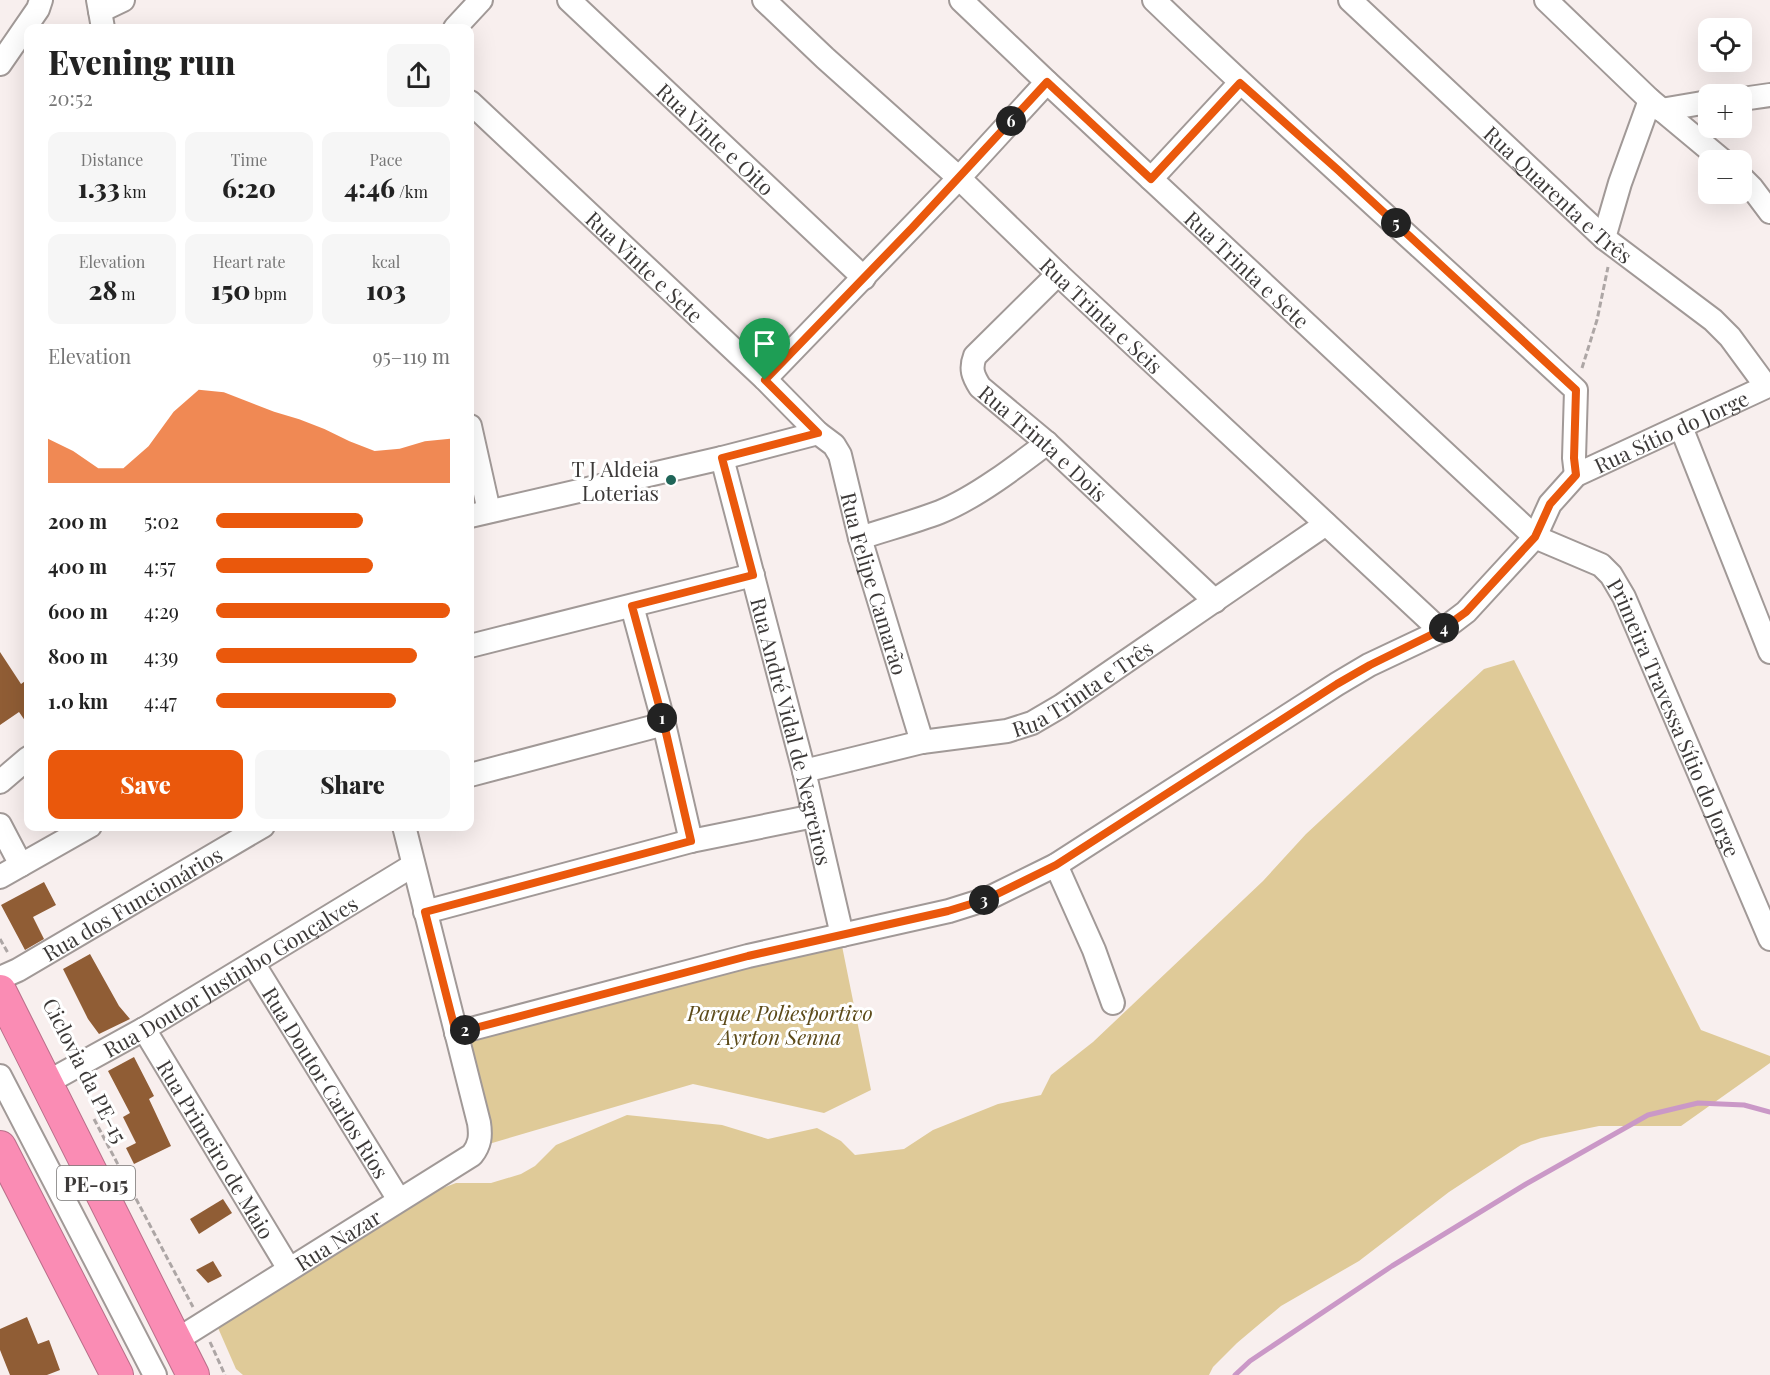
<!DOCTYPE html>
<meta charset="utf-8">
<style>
body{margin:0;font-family:"Playfair Display",serif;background:#f6f6f6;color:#222;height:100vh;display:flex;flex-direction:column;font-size:22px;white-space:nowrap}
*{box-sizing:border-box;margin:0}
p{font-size:20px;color:#767676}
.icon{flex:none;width:33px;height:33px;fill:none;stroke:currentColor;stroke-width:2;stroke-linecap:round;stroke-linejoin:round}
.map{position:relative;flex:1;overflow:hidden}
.panel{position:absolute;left:24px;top:24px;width:450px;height:807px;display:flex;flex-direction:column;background:#fff;border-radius:12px;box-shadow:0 6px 24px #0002}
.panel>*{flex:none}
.buttons{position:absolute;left:1698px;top:18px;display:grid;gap:12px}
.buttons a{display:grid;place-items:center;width:54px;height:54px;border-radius:12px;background:#fff;box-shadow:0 6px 24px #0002;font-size:30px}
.pin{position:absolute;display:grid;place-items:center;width:51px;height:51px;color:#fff;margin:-62px -26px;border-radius:50% 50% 50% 0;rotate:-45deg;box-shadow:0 0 6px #0007}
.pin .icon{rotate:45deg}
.km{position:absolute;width:30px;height:30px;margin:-15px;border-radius:50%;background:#222;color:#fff;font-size:16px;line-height:30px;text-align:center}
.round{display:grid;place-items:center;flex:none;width:63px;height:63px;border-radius:12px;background:#f6f6f6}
.summary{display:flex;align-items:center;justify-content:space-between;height:102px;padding:0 24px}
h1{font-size:33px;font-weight:800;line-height:45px}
.stats{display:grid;grid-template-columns:repeat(3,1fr);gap:9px;height:102px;padding:6px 24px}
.stats div{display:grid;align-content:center;border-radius:12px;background:#f6f6f6;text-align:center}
.stats b{font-size:26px;font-weight:800}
.stats small{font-size:16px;font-weight:400}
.stats p{font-size:16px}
.chart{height:168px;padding:12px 24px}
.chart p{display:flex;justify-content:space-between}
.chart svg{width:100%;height:108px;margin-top:6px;fill:#ea580c;opacity:.7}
.primary-button{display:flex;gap:12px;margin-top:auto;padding:12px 24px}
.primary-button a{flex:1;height:69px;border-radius:12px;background:#ea580c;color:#fff;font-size:24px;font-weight:800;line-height:69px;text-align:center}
.primary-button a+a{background:#f6f6f6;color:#222}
ul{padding:0 24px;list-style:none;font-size:20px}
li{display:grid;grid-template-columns:96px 72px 1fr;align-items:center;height:45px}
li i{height:15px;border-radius:8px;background:#ea580c}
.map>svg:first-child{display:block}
.green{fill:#dfca98}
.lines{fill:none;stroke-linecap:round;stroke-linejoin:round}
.stream{stroke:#ca98c7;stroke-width:5}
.building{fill:#905d35}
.minor-casing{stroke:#a19997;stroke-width:26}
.highway-casing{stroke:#b86f89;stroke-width:34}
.path{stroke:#ada6a5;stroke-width:3;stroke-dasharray:6 3;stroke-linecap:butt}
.minor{stroke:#fff;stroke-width:22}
.highway{stroke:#fa8cb4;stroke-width:32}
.route-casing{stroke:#fff;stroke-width:12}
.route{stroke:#ea580c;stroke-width:8}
.poi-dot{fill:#1f6558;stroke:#fff;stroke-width:2}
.labels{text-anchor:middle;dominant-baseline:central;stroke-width:6;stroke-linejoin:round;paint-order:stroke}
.shield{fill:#fff;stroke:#777574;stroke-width:1.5}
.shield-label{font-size:20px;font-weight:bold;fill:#3d3a39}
.street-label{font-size:21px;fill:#3d3a39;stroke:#fff}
.poi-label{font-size:21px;fill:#3d3a39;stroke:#fff;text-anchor:end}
.park-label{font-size:21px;font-style:italic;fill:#5c4a19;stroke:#fff}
</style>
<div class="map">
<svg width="1770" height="1375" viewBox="0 0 1770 1375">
<rect width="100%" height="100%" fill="#f8efee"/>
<g class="green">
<polygon points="1514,660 1701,1030 1770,1056 1770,1063 1681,1126 1599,1126 1541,1138 1521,1145 1449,1192 1359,1261 1281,1306 1237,1343 1213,1367 1209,1375 243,1375 236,1369 215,1321 435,1191 456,1183 491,1183 521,1174 535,1166 556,1145 627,1115 722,1125 768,1139 817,1128 841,1141 855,1155 904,1149 933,1130 998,1104 1041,1095 1051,1075 1093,1042 1263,881 1306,834 1484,669"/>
<polygon points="839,931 871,1090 824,1113 693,1084 482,1146 450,1028"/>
</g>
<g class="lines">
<polyline class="stream" points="1235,1375 1250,1361 1392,1266 1526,1184 1648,1115 1698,1103 1744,1105 1770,1112"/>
</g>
<g class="building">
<polygon points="0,652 21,684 28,679 28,725 19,712 0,725"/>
<polygon points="44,882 56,905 33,917 44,939 25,950 1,905"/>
<polygon points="90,954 119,1006 130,1019 99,1034 88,1019 63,969"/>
<polygon points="134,1057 154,1096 149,1099 171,1146 134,1164 126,1148 136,1143 123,1117 130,1113 108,1071"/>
<polygon points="223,1199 232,1213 199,1234 190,1219"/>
<polygon points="213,1261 222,1276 208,1283 196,1270"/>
<polygon points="27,1317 38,1344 49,1340 60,1370 47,1375 10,1375 0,1350 0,1329"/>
</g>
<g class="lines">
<defs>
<g id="minor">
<polyline points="98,0 103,28"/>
<path id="s1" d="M569,0L864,278"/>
<path id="s2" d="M764,0L825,58L959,178L1058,274L1441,631"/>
<path id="s3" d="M961,0L1047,82L1535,537L1601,565L1611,575L1624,597L1770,939"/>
<path d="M1154,0C1292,133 1436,260 1576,390L1574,458L1576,475"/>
<path id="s4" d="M1350,0L1604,238L1713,320L1730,337L1766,386"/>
<polyline points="1546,0 1650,100 1722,160"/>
<polyline points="100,11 123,0"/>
<polyline points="455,28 481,0"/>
<polyline points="0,64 38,9 41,0"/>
<polyline points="1742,99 1770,95"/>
<path id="s5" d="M470,102L765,379L818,433L834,445L840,455L860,538L922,742"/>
<polyline points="1661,110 1708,102"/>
<polyline points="1742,178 1752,188 1770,212"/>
<polyline points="1151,179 1240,83"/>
<polyline points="1604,238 1620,183 1650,100"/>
<path id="s6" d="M1058,274L975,356C970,369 973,376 980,387L1047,443L1215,601"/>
<polyline points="765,379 959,178 1047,82"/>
<polyline points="470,426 489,511"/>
<polyline points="1681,427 1770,652"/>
<path id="s7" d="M722,458L804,771L842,935"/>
<polyline points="470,516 722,458 818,433"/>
<path d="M860,538C887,529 914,522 940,512C975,498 1017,466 1047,443"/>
<polyline points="632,606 664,724 691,841"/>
<polyline points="470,646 753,575"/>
<path id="s8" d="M804,771L922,742L1007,731L1032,723L1061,706L1326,524"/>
<polyline points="470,775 664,724"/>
<polyline points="0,782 28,758"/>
<polyline points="0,825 21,865"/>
<polyline points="1056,865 1094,950 1113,1003"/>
<polyline points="0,877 90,826"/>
<polyline points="425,912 691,841 814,816"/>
<path id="s9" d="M253,963L399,1200"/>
<path id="s10" d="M0,978L18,970L263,826"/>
<path id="s11" d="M144,1029L289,1269"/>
<path id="s12" d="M456,1033L748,956L949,911L987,899L1056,865L1337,684L1369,665L1441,631L1466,612L1535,537L1550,504L1576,475L1770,385"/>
<polyline points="0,1076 155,1375"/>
<path id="s13" d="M46,1083L144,1029L412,866"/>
<path id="s14" d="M175,1341L472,1155C480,1145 481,1136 479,1123L404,826"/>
</g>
<g id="highway">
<polyline points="0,991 193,1375"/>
<polyline points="0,1147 117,1375"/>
</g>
</defs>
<use href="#minor" class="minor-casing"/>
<use href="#highway" class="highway-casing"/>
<g class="path">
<polyline points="1582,368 1597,320 1608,267"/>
<polyline points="0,939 8,953"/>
<polyline points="94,1119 193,1307"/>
<polyline points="210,1342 225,1375"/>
</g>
<use href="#minor" class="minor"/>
<use href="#highway" class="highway"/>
</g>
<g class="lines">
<defs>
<polygon id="route" points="1047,82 1151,179 1240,83 1338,170 1576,390 1574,458 1576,475 1550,504 1535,537 1466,612 1441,630 1370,665 1337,684 1056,865 987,899 948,911 748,956 456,1033 425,912 691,841 664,724 632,606 753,575 722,458 818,433 765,380 912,228"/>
</defs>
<use href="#route" class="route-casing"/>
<use href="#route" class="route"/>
</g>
<circle class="poi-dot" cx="671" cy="480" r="6"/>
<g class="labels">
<rect class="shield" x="57" y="1166" width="78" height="34" rx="4.5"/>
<g class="shield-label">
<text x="96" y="1183">PE-015</text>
</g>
<g class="street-label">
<text stroke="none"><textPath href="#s1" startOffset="202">Rua Vinte e Oito</textPath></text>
<text stroke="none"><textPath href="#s4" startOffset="285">Rua Quarenta e Três</textPath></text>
<text stroke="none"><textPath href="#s5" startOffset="240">Rua Vinte e Sete</textPath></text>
<text stroke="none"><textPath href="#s3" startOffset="393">Rua Trinta e Sete</textPath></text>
<text stroke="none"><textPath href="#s2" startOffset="462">Rua Trinta e Seis</textPath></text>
<text stroke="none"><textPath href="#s12" startOffset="1389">Rua Sítio do Jorge</textPath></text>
<text stroke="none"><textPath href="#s6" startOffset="234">Rua Trinta e Dois</textPath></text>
<text stroke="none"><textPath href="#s5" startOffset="645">Rua Felipe Camarão</textPath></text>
<text stroke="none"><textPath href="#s8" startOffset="294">Rua Trinta e Três</textPath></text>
<text stroke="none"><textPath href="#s3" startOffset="1028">Primeira Travessa Sítio do Jorge</textPath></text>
<text stroke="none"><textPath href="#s7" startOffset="282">Rua André Vidal de Negreiros</textPath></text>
<text stroke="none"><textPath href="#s10" startOffset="152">Rua dos Funcionários</textPath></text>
<text stroke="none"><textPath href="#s13" startOffset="213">Rua Doutor Justinbo Gonçalves</textPath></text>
<text transform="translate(86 1070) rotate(63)">Ciclovia da PE-15</text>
<text stroke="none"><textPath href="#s9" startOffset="140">Rua Doutor Carlos Rios</textPath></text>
<text stroke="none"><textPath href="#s11" startOffset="140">Rua Primeiro de Maio</textPath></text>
<text stroke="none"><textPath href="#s14" startOffset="192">Rua Nazar</textPath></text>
</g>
<g class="poi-label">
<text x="659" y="468">T J Aldeia<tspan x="659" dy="24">Loterias</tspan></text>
</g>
<g class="park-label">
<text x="780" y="1012">Parque Poliesportivo<tspan x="780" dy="24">Ayrton Senna</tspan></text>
</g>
</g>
</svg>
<div class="buttons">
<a><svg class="icon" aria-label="locate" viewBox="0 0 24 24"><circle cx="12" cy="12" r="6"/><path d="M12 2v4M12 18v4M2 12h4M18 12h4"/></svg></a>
<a>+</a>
<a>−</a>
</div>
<div class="pin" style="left:765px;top:380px;background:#1e9e55"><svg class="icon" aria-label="arrive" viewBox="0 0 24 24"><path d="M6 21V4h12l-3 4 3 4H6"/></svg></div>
<b class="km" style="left:662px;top:718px">1</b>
<b class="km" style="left:465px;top:1030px">2</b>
<b class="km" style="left:984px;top:900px">3</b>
<b class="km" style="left:1444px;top:628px">4</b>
<b class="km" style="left:1396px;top:223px">5</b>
<b class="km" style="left:1011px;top:121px">6</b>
<section class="panel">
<div class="summary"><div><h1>Evening run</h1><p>20:52</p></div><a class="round"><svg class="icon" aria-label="share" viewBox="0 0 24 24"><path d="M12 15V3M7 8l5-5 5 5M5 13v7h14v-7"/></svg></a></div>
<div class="stats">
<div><p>Distance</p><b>1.33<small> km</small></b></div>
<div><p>Time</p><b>6:20</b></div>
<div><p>Pace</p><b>4:46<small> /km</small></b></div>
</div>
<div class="stats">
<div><p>Elevation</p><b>28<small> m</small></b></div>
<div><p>Heart rate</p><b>150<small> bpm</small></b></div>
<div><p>kcal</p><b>103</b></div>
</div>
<div class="chart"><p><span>Elevation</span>95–119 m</p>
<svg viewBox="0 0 160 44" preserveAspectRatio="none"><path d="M0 44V26L10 31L20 38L30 38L40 29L50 15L60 6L70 7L80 11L90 15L100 18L110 22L120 27L130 31L140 30L150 27L160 26V44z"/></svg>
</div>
<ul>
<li><b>200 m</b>5:02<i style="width:63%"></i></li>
<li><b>400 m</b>4:57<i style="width:67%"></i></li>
<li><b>600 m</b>4:29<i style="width:100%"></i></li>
<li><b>800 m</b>4:39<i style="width:86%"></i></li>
<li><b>1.0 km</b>4:47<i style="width:77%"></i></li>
</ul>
<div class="primary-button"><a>Save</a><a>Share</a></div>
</section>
</div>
